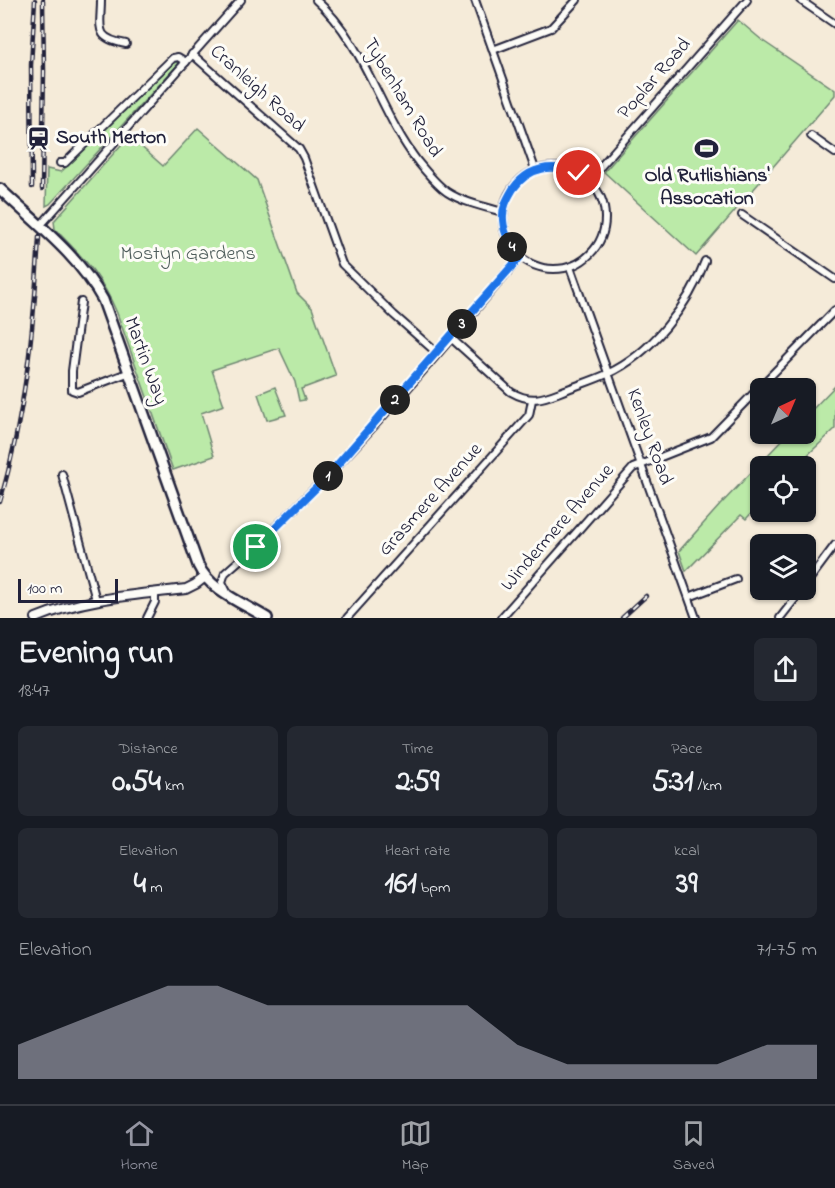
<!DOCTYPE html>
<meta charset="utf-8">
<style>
body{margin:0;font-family:"Indie Flower",sans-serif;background:#242831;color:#f1f3f6;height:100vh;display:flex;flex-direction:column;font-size:22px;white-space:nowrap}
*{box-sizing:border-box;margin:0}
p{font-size:20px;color:#9ea1a6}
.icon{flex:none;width:33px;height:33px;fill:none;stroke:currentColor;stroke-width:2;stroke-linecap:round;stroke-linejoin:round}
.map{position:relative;height:618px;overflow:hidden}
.side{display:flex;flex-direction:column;background:#171b24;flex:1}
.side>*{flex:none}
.needle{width:39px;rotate:44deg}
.fabs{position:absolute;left:750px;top:378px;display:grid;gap:12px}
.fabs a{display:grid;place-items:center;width:66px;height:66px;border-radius:9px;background:#171b24;box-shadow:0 2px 4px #0004;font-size:30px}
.scale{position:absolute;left:18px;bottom:15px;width:100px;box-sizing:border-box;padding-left:6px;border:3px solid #22223b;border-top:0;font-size:16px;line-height:21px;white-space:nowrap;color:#22223b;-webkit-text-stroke:4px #fdfcf7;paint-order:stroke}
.pin{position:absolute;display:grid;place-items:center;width:51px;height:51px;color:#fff;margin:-26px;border:3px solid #fff;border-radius:50%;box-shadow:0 2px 6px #0007}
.km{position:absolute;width:30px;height:30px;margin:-15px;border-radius:50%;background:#222;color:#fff;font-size:16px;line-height:30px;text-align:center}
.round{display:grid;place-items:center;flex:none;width:63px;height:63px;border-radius:9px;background:#242831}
.overview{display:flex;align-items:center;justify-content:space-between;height:102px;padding:0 18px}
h1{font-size:33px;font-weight:800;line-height:45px}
.stats{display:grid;grid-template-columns:repeat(3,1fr);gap:9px;height:102px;padding:6px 18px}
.stats div{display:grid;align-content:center;border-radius:9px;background:#242831;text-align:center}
.stats b{font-size:30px;font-weight:800}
.stats small{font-size:16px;font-weight:400}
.stats p{font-size:16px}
.chart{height:168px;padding:12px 18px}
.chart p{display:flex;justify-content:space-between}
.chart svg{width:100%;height:108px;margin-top:6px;fill:#9495a2;opacity:.7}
.menu{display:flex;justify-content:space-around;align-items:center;height:84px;border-top:2px solid #363941;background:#171b24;font-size:16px;color:#9ea1a6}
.menu a{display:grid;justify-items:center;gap:3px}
.menu .current{color:#9495a2}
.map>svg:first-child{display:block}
.green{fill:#bbeaa8;stroke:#6e8672;stroke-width:1.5}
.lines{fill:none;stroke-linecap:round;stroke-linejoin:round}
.minor-casing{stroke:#22223b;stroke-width:10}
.tertiary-casing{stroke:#22223b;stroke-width:12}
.secondary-casing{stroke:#22223b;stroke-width:14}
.minor{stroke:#fdfcf7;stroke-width:6}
.tertiary{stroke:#fdfcf7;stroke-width:8}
.secondary{stroke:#fdfcf7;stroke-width:9}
.rail-casing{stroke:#22223b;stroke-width:4.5}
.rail{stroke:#fdfcf7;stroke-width:2;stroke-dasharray:7;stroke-linecap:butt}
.route-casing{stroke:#fff;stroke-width:12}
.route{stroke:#1a73e8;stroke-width:8}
.labels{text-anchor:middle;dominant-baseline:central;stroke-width:6;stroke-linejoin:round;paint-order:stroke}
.street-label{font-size:20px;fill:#22223b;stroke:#fdfcf7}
.poi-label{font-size:20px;font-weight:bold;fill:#22223b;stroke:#fdfcf7;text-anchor:start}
.park-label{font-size:20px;fill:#505e5c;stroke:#fdfcf7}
</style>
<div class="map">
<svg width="835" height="618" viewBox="0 0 835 618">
<rect width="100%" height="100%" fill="#f5ebd9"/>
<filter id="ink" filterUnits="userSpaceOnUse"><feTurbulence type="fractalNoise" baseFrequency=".0167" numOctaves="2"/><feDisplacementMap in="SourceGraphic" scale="12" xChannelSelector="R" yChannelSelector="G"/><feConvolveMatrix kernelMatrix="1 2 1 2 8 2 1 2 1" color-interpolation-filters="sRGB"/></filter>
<g filter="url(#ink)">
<g class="green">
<polygon points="738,20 763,41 835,90 835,95 696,256 604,172"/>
<polygon points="175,61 179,63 50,204 46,206 47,169 61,172"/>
<path d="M198,128L257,180L297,293L312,308L336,376L301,389L305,400L299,401L295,382L279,348L212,370L224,405L201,413L214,456L173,470L117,313C100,273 84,259 55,229L54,221L129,136L163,166Z"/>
<polygon points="835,386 835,429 796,466 760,466 760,504 746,519 741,515 686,571 679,551 720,505 788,434 806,434 806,416"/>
<polygon points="275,387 286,415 267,420 258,394"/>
</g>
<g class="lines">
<defs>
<g id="minor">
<path d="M101,0C101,28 93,38 126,44"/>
<path d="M316,0C365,43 379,112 418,162C427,173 436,184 447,192C462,202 485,207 503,212"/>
<polyline points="475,0 535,169"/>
<polyline points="800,0 835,24"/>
<polyline points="493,50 551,28 577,0"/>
<polyline points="192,54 299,149 304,158 342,264 394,315 437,353"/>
<polyline points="811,136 835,153"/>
<polyline points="60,163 65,163 173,58 178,57 186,62"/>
<circle cx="554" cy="218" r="51"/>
<polyline points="588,181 747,0"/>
<polyline points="742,215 835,279"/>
<polyline points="40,226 241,0"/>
<polyline points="570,267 696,618"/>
<polyline points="81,302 72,371 72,390 78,392 130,372"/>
<path d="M451,338L511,392C534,405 546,397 568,389C581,384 594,380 607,374C651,354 689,305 705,261"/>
<polyline points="62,474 96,600"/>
<polyline points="806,584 835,545"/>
<path d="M228,594L222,582L225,573C334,479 427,367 520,257"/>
<polyline points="689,597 736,579"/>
<polyline points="147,618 155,602 155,592"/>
<polyline points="347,618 529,415 532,400"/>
<polyline points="501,618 633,468 711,437 835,310"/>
<polyline points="780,618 802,590"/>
</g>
<path id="tertiary" d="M36,618C84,598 135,595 186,589L196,584L205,577"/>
<path id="secondary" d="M0,189C37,224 79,256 103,300L198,565C210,591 243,603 267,618"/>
</defs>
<use href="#minor" class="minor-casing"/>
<use href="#tertiary" class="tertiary-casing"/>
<use href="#secondary" class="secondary-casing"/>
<use href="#minor" class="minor"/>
<use href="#tertiary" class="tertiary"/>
<use href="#secondary" class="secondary"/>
<defs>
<g id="rail">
<polyline points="32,187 31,65 35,0"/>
<polyline points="42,189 44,71 43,0"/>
<path d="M0,502C25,415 34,327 39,237"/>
<polyline points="622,618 646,596"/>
</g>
</defs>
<use href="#rail" class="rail-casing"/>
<use href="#rail" class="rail"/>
</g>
</g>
<g class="lines" filter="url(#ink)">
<defs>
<path id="route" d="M256,547L324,480L520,257C511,245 504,235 503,220C502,208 507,199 513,189C530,165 553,164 579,173"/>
</defs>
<use href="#route" class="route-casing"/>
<use href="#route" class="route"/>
</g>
<defs>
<symbol id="station-bare" viewBox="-9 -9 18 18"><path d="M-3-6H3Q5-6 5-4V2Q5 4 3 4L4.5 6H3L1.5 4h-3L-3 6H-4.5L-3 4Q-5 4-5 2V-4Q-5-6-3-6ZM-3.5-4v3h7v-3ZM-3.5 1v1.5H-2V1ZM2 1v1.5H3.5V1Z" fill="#22223b" stroke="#fdfcf7" stroke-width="2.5" paint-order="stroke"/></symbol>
<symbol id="stadium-bare" viewBox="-9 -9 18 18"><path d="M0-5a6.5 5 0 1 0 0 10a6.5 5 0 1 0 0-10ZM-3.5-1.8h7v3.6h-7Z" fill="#22223b" stroke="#fdfcf7" stroke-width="2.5" paint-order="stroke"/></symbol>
</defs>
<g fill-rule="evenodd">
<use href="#station-bare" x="22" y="122" width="33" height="33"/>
<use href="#stadium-bare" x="690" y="132" width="33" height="33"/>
</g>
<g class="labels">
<g class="street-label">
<text transform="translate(655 79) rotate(-49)">Poplar Road</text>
<text transform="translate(257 89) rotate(42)">Cranleigh Road</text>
<text transform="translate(402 98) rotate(59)">Tybenham Road</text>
<text transform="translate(145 361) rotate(70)">Martin Way</text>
<text transform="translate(649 437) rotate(70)">Kenley Road</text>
<text transform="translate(431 500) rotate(-48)">Grasmere Avenue</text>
<text transform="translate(558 528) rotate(-49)">Windermere Avenue</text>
</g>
<g class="poi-label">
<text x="56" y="138">South Merton</text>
<text x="707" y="176" text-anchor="middle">Old Rutlishians'<tspan x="707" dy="23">Assocation</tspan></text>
</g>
<g class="park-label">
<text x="188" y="254">Mostyn Gardens</text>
</g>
</g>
</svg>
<div class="fabs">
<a><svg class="needle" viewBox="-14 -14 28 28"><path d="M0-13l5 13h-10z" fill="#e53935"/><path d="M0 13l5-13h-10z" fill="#9ea1a6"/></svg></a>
<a><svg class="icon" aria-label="locate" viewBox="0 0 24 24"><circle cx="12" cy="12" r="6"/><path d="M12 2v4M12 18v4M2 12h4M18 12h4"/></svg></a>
<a><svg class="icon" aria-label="layers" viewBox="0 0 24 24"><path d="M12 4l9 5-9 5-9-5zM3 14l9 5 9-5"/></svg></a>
</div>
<div class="scale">100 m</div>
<div class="pin" style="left:256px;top:547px;background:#1e9e55"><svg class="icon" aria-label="arrive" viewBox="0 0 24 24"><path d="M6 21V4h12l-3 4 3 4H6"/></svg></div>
<div class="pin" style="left:579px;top:173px;background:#d93025"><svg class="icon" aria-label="check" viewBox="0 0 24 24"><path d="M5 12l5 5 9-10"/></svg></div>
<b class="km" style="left:328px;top:476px">1</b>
<b class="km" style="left:395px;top:400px">2</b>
<b class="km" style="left:462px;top:324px">3</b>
<b class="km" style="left:512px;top:247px">4</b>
</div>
<section class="side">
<div class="overview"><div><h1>Evening run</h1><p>18:47</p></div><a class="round"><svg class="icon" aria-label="share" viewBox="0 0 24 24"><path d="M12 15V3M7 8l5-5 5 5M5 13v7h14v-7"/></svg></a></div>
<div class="stats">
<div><p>Distance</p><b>0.54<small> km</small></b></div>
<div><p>Time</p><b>2:59</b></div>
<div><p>Pace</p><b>5:31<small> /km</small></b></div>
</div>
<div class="stats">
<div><p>Elevation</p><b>4<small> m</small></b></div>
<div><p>Heart rate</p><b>161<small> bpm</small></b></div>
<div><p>kcal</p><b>39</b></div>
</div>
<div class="chart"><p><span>Elevation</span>71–75 m</p>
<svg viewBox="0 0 160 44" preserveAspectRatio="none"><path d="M0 44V30L10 22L20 14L30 6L40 6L50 14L60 14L70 14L80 14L90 14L100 30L110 38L120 38L130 38L140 38L150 30L160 30V44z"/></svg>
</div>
</section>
<nav class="menu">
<a class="current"><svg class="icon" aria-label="home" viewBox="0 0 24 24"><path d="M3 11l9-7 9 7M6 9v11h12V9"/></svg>Home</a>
<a><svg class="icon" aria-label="map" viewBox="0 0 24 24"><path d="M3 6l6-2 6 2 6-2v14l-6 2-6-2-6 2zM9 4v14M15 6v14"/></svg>Map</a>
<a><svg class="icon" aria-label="saved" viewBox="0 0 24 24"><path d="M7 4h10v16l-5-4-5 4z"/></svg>Saved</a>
</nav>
